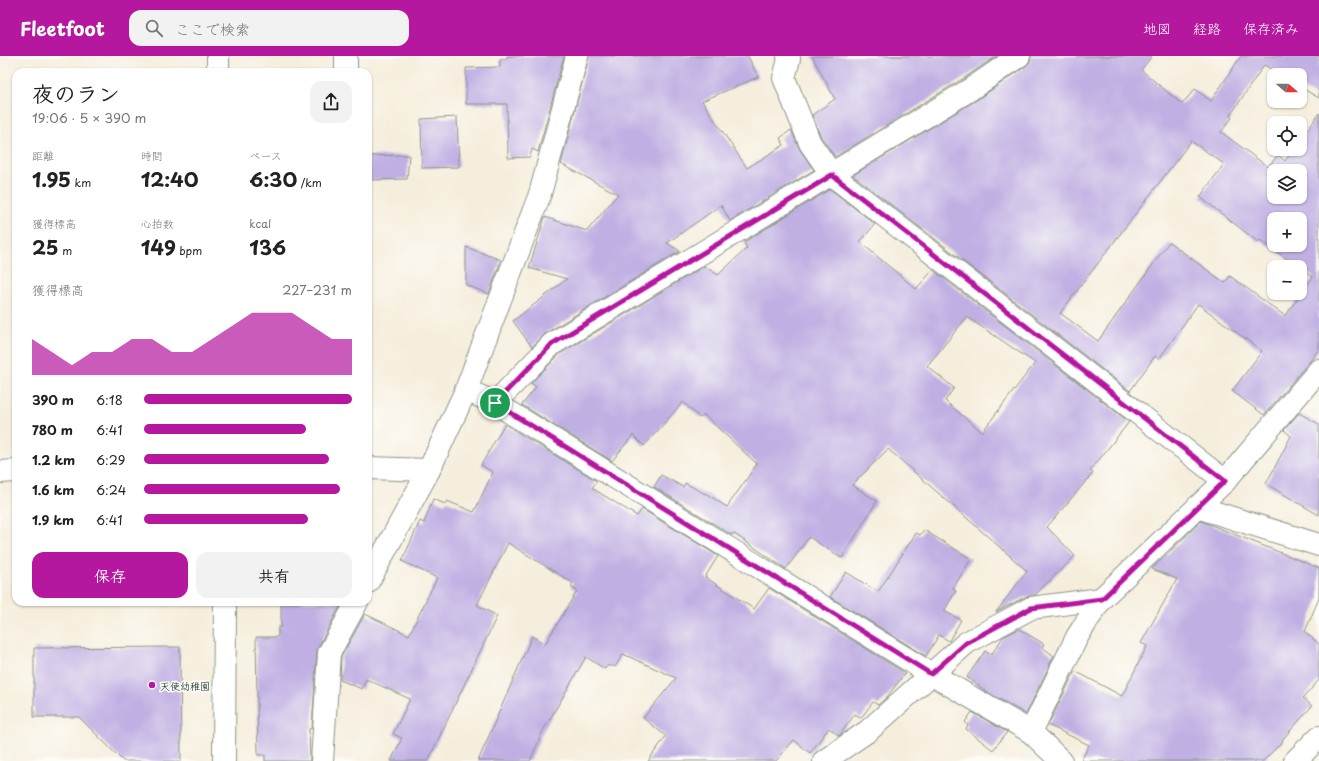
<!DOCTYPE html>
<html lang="ja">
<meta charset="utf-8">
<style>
body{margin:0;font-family:"Playpen Sans","Klee One",sans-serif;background:#f2f2f2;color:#222;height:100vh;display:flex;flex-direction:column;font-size:15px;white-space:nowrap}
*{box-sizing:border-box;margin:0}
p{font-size:13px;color:#767676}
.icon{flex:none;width:22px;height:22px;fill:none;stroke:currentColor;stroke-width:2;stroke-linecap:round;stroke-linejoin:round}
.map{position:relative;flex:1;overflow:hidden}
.panel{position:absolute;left:12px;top:12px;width:360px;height:538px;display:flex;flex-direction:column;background:#fff;border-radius:12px;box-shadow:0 1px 3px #0004}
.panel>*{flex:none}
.needle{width:26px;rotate:110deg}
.fabs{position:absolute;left:1267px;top:12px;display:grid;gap:8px}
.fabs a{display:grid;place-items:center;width:40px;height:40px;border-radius:8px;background:#fff;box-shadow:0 1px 3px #0004;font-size:20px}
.pin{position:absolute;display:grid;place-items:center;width:34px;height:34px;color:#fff;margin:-17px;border:2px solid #fff;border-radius:50%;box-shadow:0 1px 4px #0007}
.round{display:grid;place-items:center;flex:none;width:42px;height:42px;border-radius:12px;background:#f2f2f2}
.head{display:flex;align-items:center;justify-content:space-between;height:68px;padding:0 20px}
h1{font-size:22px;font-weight:700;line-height:30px}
.stats{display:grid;grid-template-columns:repeat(3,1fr);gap:6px;height:68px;padding:4px 20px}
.stats div{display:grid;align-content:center}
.stats b{font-size:20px;font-weight:700}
.stats small{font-size:11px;font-weight:400}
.stats p{font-size:11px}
.chart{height:112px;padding:8px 20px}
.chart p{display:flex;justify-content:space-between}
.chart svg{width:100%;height:72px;margin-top:4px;fill:#b5179e;opacity:.7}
.primary-button{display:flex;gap:8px;margin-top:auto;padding:8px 20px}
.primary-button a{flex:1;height:46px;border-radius:12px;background:#b5179e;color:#fff;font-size:16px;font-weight:700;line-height:46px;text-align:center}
.primary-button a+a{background:#f2f2f2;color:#222}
ul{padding:0 20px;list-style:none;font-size:13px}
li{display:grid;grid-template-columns:64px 48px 1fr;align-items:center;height:30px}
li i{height:10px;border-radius:5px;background:#b5179e}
header{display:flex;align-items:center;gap:24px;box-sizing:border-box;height:56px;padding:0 20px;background:#b5179e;color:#fff}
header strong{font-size:19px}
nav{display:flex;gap:22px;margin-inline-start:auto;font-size:14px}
.search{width:280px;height:36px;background:#f2f2f2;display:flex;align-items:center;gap:10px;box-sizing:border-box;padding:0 14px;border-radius:12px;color:#767676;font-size:15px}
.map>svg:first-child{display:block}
.building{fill:#c0afe3;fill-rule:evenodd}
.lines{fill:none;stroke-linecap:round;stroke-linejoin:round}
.minor-casing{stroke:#8a9688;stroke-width:24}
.major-casing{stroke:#8a9688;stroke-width:24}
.minor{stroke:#fff;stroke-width:22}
.major{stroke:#fff;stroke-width:22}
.route-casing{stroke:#fff;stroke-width:8}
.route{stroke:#b5179e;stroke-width:5}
.poi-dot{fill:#b5179e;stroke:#fdfcf7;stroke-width:1.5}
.labels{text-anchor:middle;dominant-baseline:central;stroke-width:3;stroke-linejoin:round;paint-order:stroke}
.poi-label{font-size:10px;font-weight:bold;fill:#1f3d34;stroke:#fdfcf7;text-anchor:start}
</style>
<header>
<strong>Fleetfoot</strong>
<div class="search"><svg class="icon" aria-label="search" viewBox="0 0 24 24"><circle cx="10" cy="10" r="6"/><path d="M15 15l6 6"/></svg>ここで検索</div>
<nav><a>地図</a><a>経路</a><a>保存済み</a></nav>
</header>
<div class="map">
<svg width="1319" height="705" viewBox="0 0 1319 705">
<rect width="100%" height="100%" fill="#fdfcf7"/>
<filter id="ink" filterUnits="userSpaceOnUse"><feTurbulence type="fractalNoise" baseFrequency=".025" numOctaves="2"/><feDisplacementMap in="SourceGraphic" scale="8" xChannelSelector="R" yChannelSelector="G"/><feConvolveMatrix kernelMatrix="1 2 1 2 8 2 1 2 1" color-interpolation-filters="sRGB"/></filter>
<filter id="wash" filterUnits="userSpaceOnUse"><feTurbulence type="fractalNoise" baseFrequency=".012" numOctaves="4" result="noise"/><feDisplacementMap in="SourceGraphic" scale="16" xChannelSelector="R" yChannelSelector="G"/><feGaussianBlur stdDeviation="0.9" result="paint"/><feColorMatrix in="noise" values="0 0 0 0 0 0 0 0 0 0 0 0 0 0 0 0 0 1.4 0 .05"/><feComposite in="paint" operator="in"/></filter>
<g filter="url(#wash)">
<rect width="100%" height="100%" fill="#f6eedd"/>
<g id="blocks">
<g class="building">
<polygon points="507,0 564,0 538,96 532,93 530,101 508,102 507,48 466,48 466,12 500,11 500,3 507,3"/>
<polygon points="589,0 748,0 758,21 702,45 747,112 784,89 780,82 791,74 800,94 814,114 730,165 721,149 667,187 680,195 546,277 532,291 513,265 567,223 529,212 545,161 587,175 618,138 561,108"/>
<polygon points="812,0 997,0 964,22 835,101 821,81 812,59 835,43"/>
<path d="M1031,0H1152L1141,14L1182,48L1195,33L1211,45L1241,0H1319V42L1300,31V19H1281L1264,9L1230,60L1232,62L1221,76L1268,111L1278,99L1285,105L1294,93H1300V84L1319,57V293L1310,305L1264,359L1232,335L1262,295L1198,248L1159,303L1155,300L1130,335L853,119L978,43L1026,10L1030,6ZM1191,85L1224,108L1200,141L1258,186L1260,184L1313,221L1285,260L1230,220L1225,227L1169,186L1098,285L1060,257ZM1274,115H1300V141H1274ZM1274,163H1300V189H1274Z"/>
<polygon points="457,61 459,111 422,112 421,63"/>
<polygon points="409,99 407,123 368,124 368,100"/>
<path d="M830,133L875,168L860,186L916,233L933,214L1129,366L1090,415L1093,417L1047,471L1075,500L1035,539L1025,541L996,556L1027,515L888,393L852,429L877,445L842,502L809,481L786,513L733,477L732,479L654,431L661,419L683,431L685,427L705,438V437L727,451L757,408L704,359L700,362L683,346L644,390L633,379L612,405L522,349L536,331L531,327L560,298L704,210L718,219L747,192L744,186ZM967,261L1035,307L982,376L945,345L954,332L927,310Z"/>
<polygon points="466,191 501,204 489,238 466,229"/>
<polygon points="1299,357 1319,368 1319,459 1266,428 1291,380 1284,374"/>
<polygon points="504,369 506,369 597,425 592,432 637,460 642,453 718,500 705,521 754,553 769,532 905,617 887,641 878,649 873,646 861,662 855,658 839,680 829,672 810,697 794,684 776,705 648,705 666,680 643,662 676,622 623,598 615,611 611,609 610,611 608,609 605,613 586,601 543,675 530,705 478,705 532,580 545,588 577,535 571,531 573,527 508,487 477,549 497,560 428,705 391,705 402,682 393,678 410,643 366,623 362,633 340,624 341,601 365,558 409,579 437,522 402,505 420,465 424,467 433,443 445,448 447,445 474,456 493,416 481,409"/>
<polygon points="1201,465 1319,512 1319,542 1305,576 1319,588 1319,624 1303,642 1312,650 1282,684 1283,685 1263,705 1081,705 1089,689 1048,669 1075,615 1122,640 1147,590 1141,587 1177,523 1152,513"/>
<polygon points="924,474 971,503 953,532 956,535 944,555 961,564 949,585 939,579 926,600 830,541 846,516 878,536 916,477 920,479"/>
<polygon points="281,546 340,546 342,547 318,591 317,596 312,672 309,673 310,705 265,705 265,699 258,699 256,581 278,581 278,571 281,571"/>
<polygon points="1019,573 1044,588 1042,591 1054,600 1026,658 987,636 967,621 985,595 991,599 1003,581"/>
<polygon points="180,591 181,705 123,705 79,661 34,661 34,592"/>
<polygon points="972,656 1007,676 993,694 966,673 968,669 965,666"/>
</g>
</g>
</g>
<g filter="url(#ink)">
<use href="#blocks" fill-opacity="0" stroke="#8a9688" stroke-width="1"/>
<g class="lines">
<defs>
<g id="minor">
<polyline points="218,0 218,16"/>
<polyline points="346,0 346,16"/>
<polyline points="788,0 789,3 784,22 810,87 832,119 1225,425"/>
<polyline points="466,334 495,347 931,618 1031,676"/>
<polyline points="495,347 552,288 971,33 1019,0"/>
<polyline points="368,412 429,414"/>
<polyline points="0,416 16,415"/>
<polyline points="1197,451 1319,489"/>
<polyline points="368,526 429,414 466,334 540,138 577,0"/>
<polyline points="224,705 225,546"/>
<polyline points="322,705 329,597 357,546"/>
<polyline points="824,705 868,675 966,587 1031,552 1101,543"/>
<polyline points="1061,705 1031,676 1077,581 1101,543 1225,425 1319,314"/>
</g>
<polyline id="major" points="1295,705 1319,681"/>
</defs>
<use href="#minor" class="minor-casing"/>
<use href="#major" class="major-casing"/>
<use href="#minor" class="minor"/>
<use href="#major" class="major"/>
</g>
</g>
<g class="lines" filter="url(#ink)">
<defs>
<polygon id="route" points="832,119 1225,425 1102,543 1031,552 966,587 931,618 495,347 552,288"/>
</defs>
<use href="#route" class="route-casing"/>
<use href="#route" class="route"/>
</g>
<circle class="poi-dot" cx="152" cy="629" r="4"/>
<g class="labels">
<g class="poi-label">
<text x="160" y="629">天使幼稚園</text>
</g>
</g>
</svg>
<div class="fabs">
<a><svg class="needle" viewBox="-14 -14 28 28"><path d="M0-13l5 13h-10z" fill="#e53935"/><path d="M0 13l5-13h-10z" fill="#767676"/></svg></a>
<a><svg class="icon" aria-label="locate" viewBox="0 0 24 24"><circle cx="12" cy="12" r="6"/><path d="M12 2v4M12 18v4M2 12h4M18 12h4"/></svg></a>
<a><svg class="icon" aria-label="layers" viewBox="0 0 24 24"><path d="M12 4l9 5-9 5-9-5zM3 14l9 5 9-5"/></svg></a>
<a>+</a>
<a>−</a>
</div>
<div class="pin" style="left:495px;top:347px;background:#1e9e55"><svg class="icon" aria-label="arrive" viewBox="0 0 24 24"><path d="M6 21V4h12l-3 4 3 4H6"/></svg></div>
<section class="panel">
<div class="head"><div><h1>夜のラン</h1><p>19:06 · 5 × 390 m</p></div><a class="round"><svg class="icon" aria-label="share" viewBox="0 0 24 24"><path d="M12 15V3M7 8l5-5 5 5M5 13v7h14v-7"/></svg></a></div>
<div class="stats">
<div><p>距離</p><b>1.95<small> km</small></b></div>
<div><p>時間</p><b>12:40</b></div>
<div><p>ペース</p><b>6:30<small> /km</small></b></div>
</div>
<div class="stats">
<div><p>獲得標高</p><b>25<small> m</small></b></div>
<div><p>心拍数</p><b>149<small> bpm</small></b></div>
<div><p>kcal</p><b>136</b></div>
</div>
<div class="chart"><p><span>獲得標高</span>227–231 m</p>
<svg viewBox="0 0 160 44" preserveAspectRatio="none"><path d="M0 44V22L10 30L20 38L30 30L40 30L50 22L60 22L70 30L80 30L90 22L100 14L110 6L120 6L130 6L140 14L150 22L160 22V44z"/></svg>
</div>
<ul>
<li><b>390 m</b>6:18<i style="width:100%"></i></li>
<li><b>780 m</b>6:41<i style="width:78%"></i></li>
<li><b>1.2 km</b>6:29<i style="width:89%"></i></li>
<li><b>1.6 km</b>6:24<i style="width:94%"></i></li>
<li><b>1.9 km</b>6:41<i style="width:79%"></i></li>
</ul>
<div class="primary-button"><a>保存</a><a>共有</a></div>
</section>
</div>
